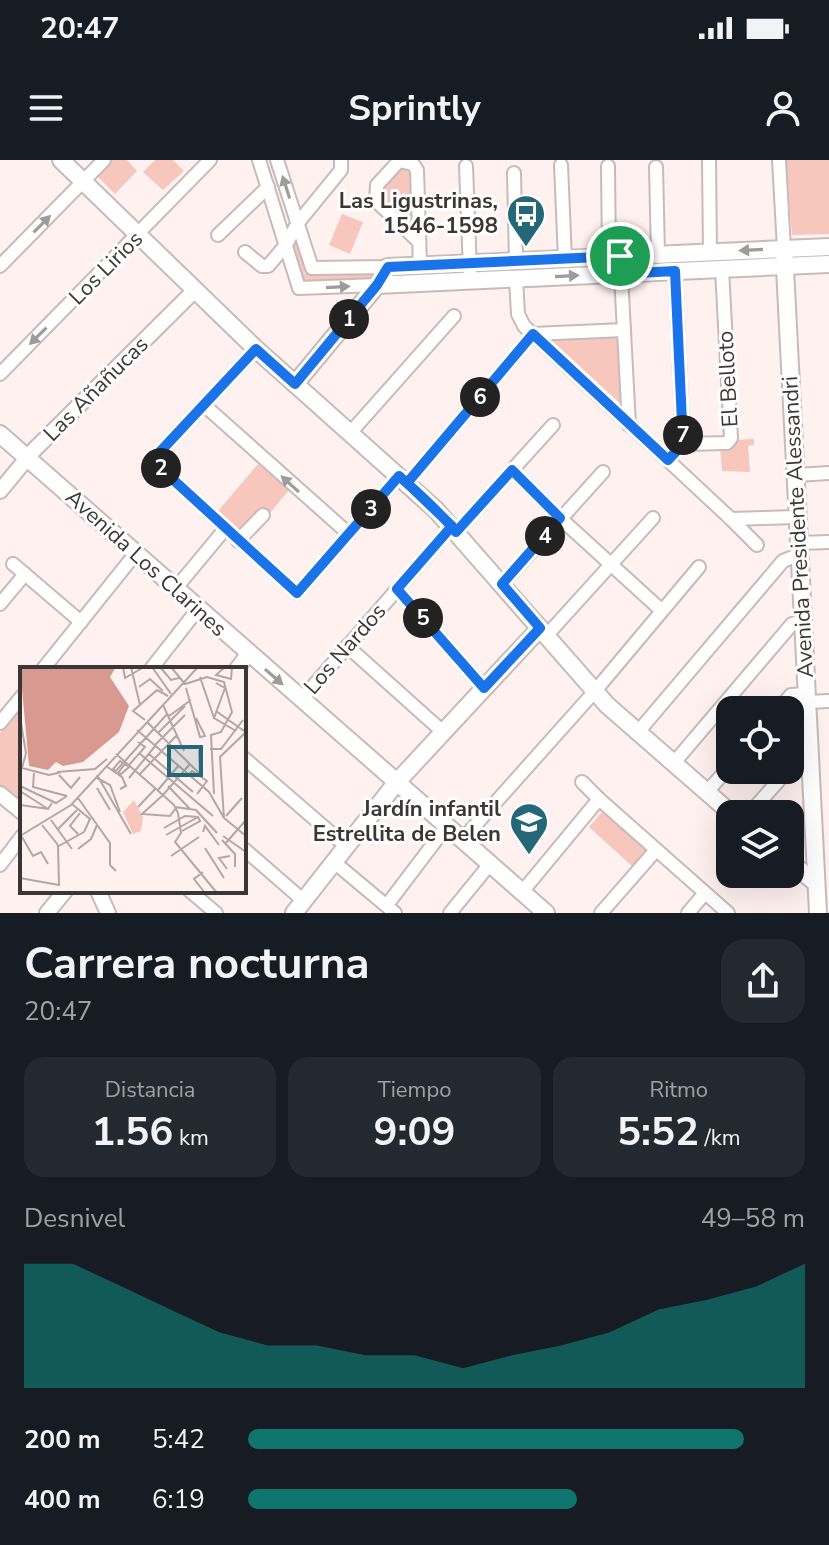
<!DOCTYPE html>
<html lang="es">
<meta charset="utf-8">
<style>
body{margin:0;font-family:"Nunito Sans",sans-serif;background:#242831;color:#f1f3f6;height:100vh;display:flex;flex-direction:column;font-size:30px;white-space:nowrap}
*{box-sizing:border-box;margin:0}
p{font-size:26px;color:#9ea1a6}
.icon{flex:none;width:44px;height:44px;fill:none;stroke:currentColor;stroke-width:2;stroke-linecap:round;stroke-linejoin:round}
.map{position:relative;height:753px;overflow:hidden}
.drawer{display:flex;flex-direction:column;background:#171b24;flex:1}
.drawer>*{flex:none}
.tools{position:absolute;left:716px;top:536px;display:grid;gap:16px}
.tools a{display:grid;place-items:center;width:88px;height:88px;border-radius:16px;background:#171b24;box-shadow:0 8px 32px #0002;font-size:40px}
.pin{position:absolute;display:grid;place-items:center;width:68px;height:68px;color:#fff;margin:-34px;border:4px solid #fff;border-radius:50%;box-shadow:0 2px 8px #0007}
.km{position:absolute;width:40px;height:40px;margin:-20px;border-radius:50%;background:#222;color:#fff;font-size:22px;line-height:40px;text-align:center}
.round{display:grid;place-items:center;flex:none;width:84px;height:84px;border-radius:24px;background:#242831}
.headline{display:flex;align-items:center;justify-content:space-between;height:136px;padding:0 24px}
h1{font-size:44px;font-weight:700;line-height:60px}
.figures{display:grid;grid-template-columns:repeat(3,1fr);gap:12px;height:136px;padding:8px 24px}
.figures div{display:grid;align-content:center;border-radius:20px;background:#242831;text-align:center}
.figures b{font-size:40px;font-weight:700}
.figures small{font-size:22px;font-weight:400}
.figures p{font-size:22px}
.chart{height:224px;padding:16px 24px}
.chart p{display:flex;justify-content:space-between}
.chart svg{width:100%;height:144px;margin-top:8px;fill:#0f766e;opacity:.7}
ul{padding:0 24px;list-style:none;font-size:26px}
li{display:grid;grid-template-columns:128px 96px 1fr;align-items:center;height:60px}
li i{height:20px;border-radius:10px;background:#0f766e}
.status{display:flex;justify-content:space-between;align-items:center;height:56px;padding:0 40px;background:#171b24;direction:ltr}
.status svg{height:22px;fill:currentColor}
header{display:flex;justify-content:space-between;align-items:center;height:104px;padding:0 24px;background:#171b24;font-size:36px;font-weight:700}
.map>svg:first-child{display:block}
.green{fill:#f7c6bd}
.lines{fill:none;stroke-linecap:round;stroke-linejoin:round}
.minor-casing{stroke:#c7bbb9;stroke-width:16}
.tertiary-casing{stroke:#c7bbb9;stroke-width:18}
.secondary-casing{stroke:#c7bbb9;stroke-width:20}
.minor{stroke:#fff;stroke-width:12}
.tertiary{stroke:#fff;stroke-width:14}
.secondary{stroke:#fff;stroke-width:16}
.oneway{fill:#9e9b9b}
.route-casing{stroke:#fff;stroke-width:16}
.route{stroke:#1a73e8;stroke-width:10}
.labels{text-anchor:middle;dominant-baseline:central;stroke-width:6;stroke-linejoin:round;paint-order:stroke}
.poi-label{font-size:22px;font-weight:bold;fill:#3c3737;stroke:#fff;text-anchor:end}
.street-label{font-size:22px;fill:#3c3737;stroke:#fff}
.inset-road{fill:none;stroke:#b1a7a5;stroke-width:2}
.view{fill:#236778;fill-opacity:0.15;stroke:#236778;stroke-width:4}
.inset-edge{fill:none;stroke:#3c3737;stroke-width:4}
</style>
<div class="status"><b>20:47</b><svg viewBox="0 0 49 12"><path d="M0 12V9h3v3zM5 12V6h3v6zM10 12V3h3v9zM15 12V0h3v12zM26 1h20v11H26zM47 4h2v5h-2z"/></svg></div>
<header><svg class="icon" aria-label="menu" viewBox="0 0 24 24"><path d="M4 6h16M4 12h16M4 18h16"/></svg>Sprintly<svg class="icon" aria-label="person" viewBox="0 0 24 24"><circle cx="12" cy="8" r="4"/><path d="M4 21q1-7 8-7t8 7"/></svg></header>
<div class="map">
<svg width="829" height="753" viewBox="0 0 829 753">
<rect width="100%" height="100%" fill="#fff1ef"/>
<g class="green">
<polygon points="109,0 127,0 137,11 115,34 95,14"/>
<polygon points="155,0 173,0 184,11 163,30 143,12"/>
<polygon points="786,0 829,0 829,74 792,75"/>
<polygon points="400,5 412,10 415,72 380,40 382,26"/>
<polygon points="342,54 363,62 350,94 329,85"/>
<polygon points="297,73 305,114 383,110 375,119 301,122 290,82"/>
<polygon points="616,173 620,177 623,246 548,177"/>
<polygon points="754,279 754,285 748,286 750,312 722,311 720,287 734,280"/>
<polygon points="258,304 289,330 270,353 264,349 244,374 218,351"/>
<polygon points="20,548 22,550 22,643 0,626 0,573"/>
<polygon points="601,653 604,653 647,691 633,707 589,667"/>
</g>
<g class="lines">
<defs>
<g id="minor">
<polyline points="259,0 299,128 377,125"/>
<polyline points="277,0 312,108 388,107"/>
<polyline points="709,0 710,92"/>
<polyline points="779,0 784,89"/>
<polyline points="561,5 565,99"/>
<polyline points="466,6 470,111"/>
<polyline points="608,6 609,97"/>
<polyline points="656,7 658,95"/>
<polyline points="514,13 516,101"/>
<polyline points="218,75 268,27"/>
<polyline points="418,81 376,41 377,25 399,1 413,4 417,10 420,106"/>
<polyline points="245,92 262,106 268,106 286,85 297,64 341,10 341,0"/>
<polyline points="620,96 629,265"/>
<polyline points="0,106 104,0"/>
<polyline points="516,119 518,154 524,166 731,359 798,357"/>
<polyline points="256,189 157,295 156,304 297,433 399,316"/>
<polyline points="0,214 210,0"/>
<polyline points="204,245 349,374"/>
<polyline points="351,272 454,156"/>
<polyline points="683,284 727,283 731,278 722,109"/>
<polyline points="668,300 683,284 675,111"/>
<polyline points="512,310 560,358 661,450"/>
<polyline points="796,315 829,313"/>
<polyline points="407,323 533,174 624,170"/>
<polyline points="731,359 757,385"/>
<polyline points="456,372 553,265"/>
<polyline points="238,381 263,355"/>
<polyline points="799,383 829,382"/>
<polyline points="13,404 81,462"/>
<polyline points="502,424 603,312"/>
<polyline points="176,428 225,369"/>
<polyline points="397,429 484,528"/>
<polyline points="0,444 25,414"/>
<polyline points="547,475 653,358"/>
<polyline points="347,486 443,572"/>
<polyline points="43,509 136,393"/>
<polyline points="151,509 198,449"/>
<polyline points="301,540 452,366"/>
<polyline points="807,542 829,541"/>
<polyline points="778,550 791,535 807,534"/>
<polyline points="0,563 22,536"/>
<polyline points="638,572 783,401 800,394"/>
<polyline points="244,598 346,686"/>
<polyline points="673,604 792,464 803,461"/>
<polyline points="582,622 599,639"/>
<polyline points="706,633 730,606"/>
<polyline points="749,654 788,610"/>
<polyline points="462,680 595,531 699,407"/>
<polyline points="244,689 304,741"/>
<polyline points="334,702 395,753"/>
<polyline points="0,705 22,676"/>
<polyline points="190,731 216,753"/>
<polyline points="522,732 599,639 728,753"/>
<polyline points="387,745 446,667"/>
<polyline points="450,753 490,704"/>
<polyline points="601,753 656,690"/>
<polyline points="688,753 705,733"/>
</g>
<g id="tertiary">
<polyline points="0,331 33,291 195,130"/>
<polyline points="237,509 248,494"/>
<polyline points="0,634 22,652"/>
<polyline points="98,731 108,753"/>
<polyline points="47,753 65,731"/>
</g>
<g id="secondary">
<polyline points="61,0 256,189 436,350 607,545 732,654"/>
<polyline points="784,89 818,753"/>
<polyline points="377,125 829,104"/>
<polyline points="295,224 377,125 388,107 829,87"/>
<polyline points="0,274 546,753"/>
<polyline points="790,702 816,723"/>
<polyline points="294,753 396,623 540,468"/>
</g>
</defs>
<use href="#minor" class="minor-casing"/>
<use href="#tertiary" class="tertiary-casing"/>
<use href="#secondary" class="secondary-casing"/>
<use href="#minor" class="minor"/>
<use href="#tertiary" class="tertiary"/>
<use href="#secondary" class="secondary"/>
</g>
<defs><path id="oneway-solid" d="M-6-.8H1V-3.2L6.5 0L1 3.2V.8H-6Z" transform="scale(2)"/></defs>
<g class="oneway">
<use href="#oneway-solid" transform="translate(286 27) rotate(-108)"/>
<use href="#oneway-solid" transform="translate(42 64) rotate(-45)"/>
<use href="#oneway-solid" transform="translate(751 90) rotate(177)"/>
<use href="#oneway-solid" transform="translate(567 116) rotate(-3)"/>
<use href="#oneway-solid" transform="translate(338 127) rotate(-3)"/>
<use href="#oneway-solid" transform="translate(38 176) rotate(135)"/>
<use href="#oneway-solid" transform="translate(290 324) rotate(-138)"/>
<use href="#oneway-solid" transform="translate(274 517) rotate(41)"/>
</g>
<g class="lines">
<defs>
<path id="route" d="M620,96L388,107L377,125L295,224L256,189L157,295L156,304L297,433L399,316C419,334 439,351 456,372L512,310L560,358L502,424L540,468L484,528L397,429L452,366L407,323L533,174L668,300L683,284L675,111L619,114L620,96"/>
</defs>
<use href="#route" class="route-casing"/>
<use href="#route" class="route"/>
</g>
<defs>
<symbol id="bus-pin" viewBox="-11 -11 22 30"><path d="M0 17L-7.5 6A9.5 9.5 0 1 1 7.5 6Z" fill="#236778" stroke="#fff"/><path d="M-5-6H5V4H4V6H2V4H-2V6H-4V4H-5ZM-3.5-4V0h7V-4ZM-3.5 1.2v1.5H-2V1.2ZM2 1.2v1.5H3.5V1.2Z" fill="#fff"/></symbol>
<symbol id="school-pin" viewBox="-11 -11 22 30"><path d="M0 17L-7.5 6A9.5 9.5 0 1 1 7.5 6Z" fill="#236778" stroke="#fff"/><path d="M0-5L7-2L0 1L-7-2ZM-4 1L0 2.5L4 1V4Q0 6-4 4Z" fill="#fff"/></symbol>
</defs>
<g fill-rule="evenodd">
<use href="#bus-pin" x="504" y="32" width="44" height="60"/>
<use href="#school-pin" x="507" y="640" width="44" height="60"/>
</g>
<g class="labels">
<g class="poi-label">
<text x="498" y="41">Las Ligustrinas,<tspan x="498" dy="25">1546-1598</tspan></text>
<text x="501" y="649">Jardín infantil<tspan x="501" dy="25">Estrellita de Belen</tspan></text>
</g>
<g class="street-label">
<text transform="translate(106 108) rotate(-45)">Los Lirios</text>
<text transform="translate(728 219) rotate(-93)">El Belloto</text>
<text transform="translate(96 229) rotate(-45)">Las Añañucas</text>
<text transform="translate(798 367) rotate(-93)">Avenida Presidente Alessandri</text>
<text transform="translate(146 403) rotate(42)">Avenida Los Clarines</text>
<text transform="translate(345 489) rotate(-49)">Los Nardos</text>
</g>
</g>
<g transform="translate(20 507)">
<rect width="226" height="226" fill="#fff1ef"/>
<path d="M114,133L123,150L121,164L113,167L103,145Z" fill="#f7c6bd"/>
<path d="M0,0H96L90,10L109,39L99,65L63,95L43,99L36,95L28,103L9,99Z" fill="#d89a90"/>
<path class="inset-road" d="M103,0L105,11L124,0M111,0L120,38M132,0L151,27M140,0L151,13L159,11M151,0L165,17L187,10L204,15L212,45L201,65L191,68L194,127M205,0L196,8L211,12L212,0M225,0L226,32M180,10L194,51M196,16L205,21L194,51L216,64M119,20L130,12L143,24M166,21L180,70L185,69L176,51M143,38L164,84M196,44L224,64M149,49L171,33M0,50L6,86L2,101L29,108L42,105M125,53L113,44L137,23L148,29M127,55L180,107M117,63L189,125L204,151L200,90L226,65M138,66L165,39M134,79L165,48M190,82H201L223,53M179,83L180,109M119,86L193,149M96,87L143,128L170,97M129,87L173,125M100,94L103,96L96,104L93,102ZM105,94L148,46M105,97L109,100L101,107L98,106ZM109,98L125,80L118,75M86,99L102,110L106,119L100,122M37,105L75,102L87,92M14,106L13,120L47,129M120,107L156,69M169,107L172,104L187,114L177,127M39,108L51,121L60,110M77,108L111,167M77,111L90,118L100,145M109,111L136,78M0,119L36,136L47,129M148,119L170,142M77,121L90,143M138,123L159,98M0,124L28,142L32,136M58,131L90,176V198L96,204M52,137L70,152L64,165M0,138L29,142M118,140L136,121M155,140L176,143L197,166M156,141L150,149L122,147L143,128L154,138L158,146L161,166L155,175L197,226M206,149L222,131M204,151L226,169M31,153L52,182M22,158L38,178M144,161L165,149L178,150L180,154L162,164M37,163L57,143M183,165L185,159L199,178M58,167L50,159L60,146M146,168L178,150M0,169L51,138L178,0M203,169L226,185M2,170L13,189L21,185L28,197M202,173L215,187V200M205,177L226,153M37,180L64,165M185,181L204,211M58,182L71,172L77,158M151,189L179,170M207,202L199,191L210,189M183,205L174,212L185,226M0,211L39,218L38,178"/>
<path class="view" d="M149,80H181V108H149Z"/>
<rect width="226" height="226" class="inset-edge"/>
</g>
</svg>
<div class="tools">
<a><svg class="icon" aria-label="locate" viewBox="0 0 24 24"><circle cx="12" cy="12" r="6"/><path d="M12 2v4M12 18v4M2 12h4M18 12h4"/></svg></a>
<a><svg class="icon" aria-label="layers" viewBox="0 0 24 24"><path d="M12 4l9 5-9 5-9-5zM3 14l9 5 9-5"/></svg></a>
</div>
<div class="pin" style="left:620px;top:96px;background:#1e9e55"><svg class="icon" aria-label="arrive" viewBox="0 0 24 24"><path d="M6 21V4h12l-3 4 3 4H6"/></svg></div>
<b class="km" style="left:349px;top:159px">1</b>
<b class="km" style="left:161px;top:308px">2</b>
<b class="km" style="left:371px;top:349px">3</b>
<b class="km" style="left:545px;top:376px">4</b>
<b class="km" style="left:423px;top:458px">5</b>
<b class="km" style="left:480px;top:237px">6</b>
<b class="km" style="left:683px;top:275px">7</b>
</div>
<section class="drawer">
<div class="headline"><div><h1>Carrera nocturna</h1><p>20:47</p></div><a class="round"><svg class="icon" aria-label="share" viewBox="0 0 24 24"><path d="M12 15V3M7 8l5-5 5 5M5 13v7h14v-7"/></svg></a></div>
<div class="figures">
<div><p>Distancia</p><b>1.56<small> km</small></b></div>
<div><p>Tiempo</p><b>9:09</b></div>
<div><p>Ritmo</p><b>5:52<small> /km</small></b></div>
</div>
<div class="chart"><p><span>Desnivel</span>49–58 m</p>
<svg viewBox="0 0 160 44" preserveAspectRatio="none"><path d="M0 44V6L10 6L20 13L30 20L40 27L50 31L60 31L70 34L80 34L90 38L100 34L110 31L120 27L130 20L140 17L150 13L160 6V44z"/></svg>
</div>
<ul>
<li><b>200 m</b>5:42<i style="width:89%"></i></li>
<li><b>400 m</b>6:19<i style="width:59%"></i></li>
</ul>
</section>
